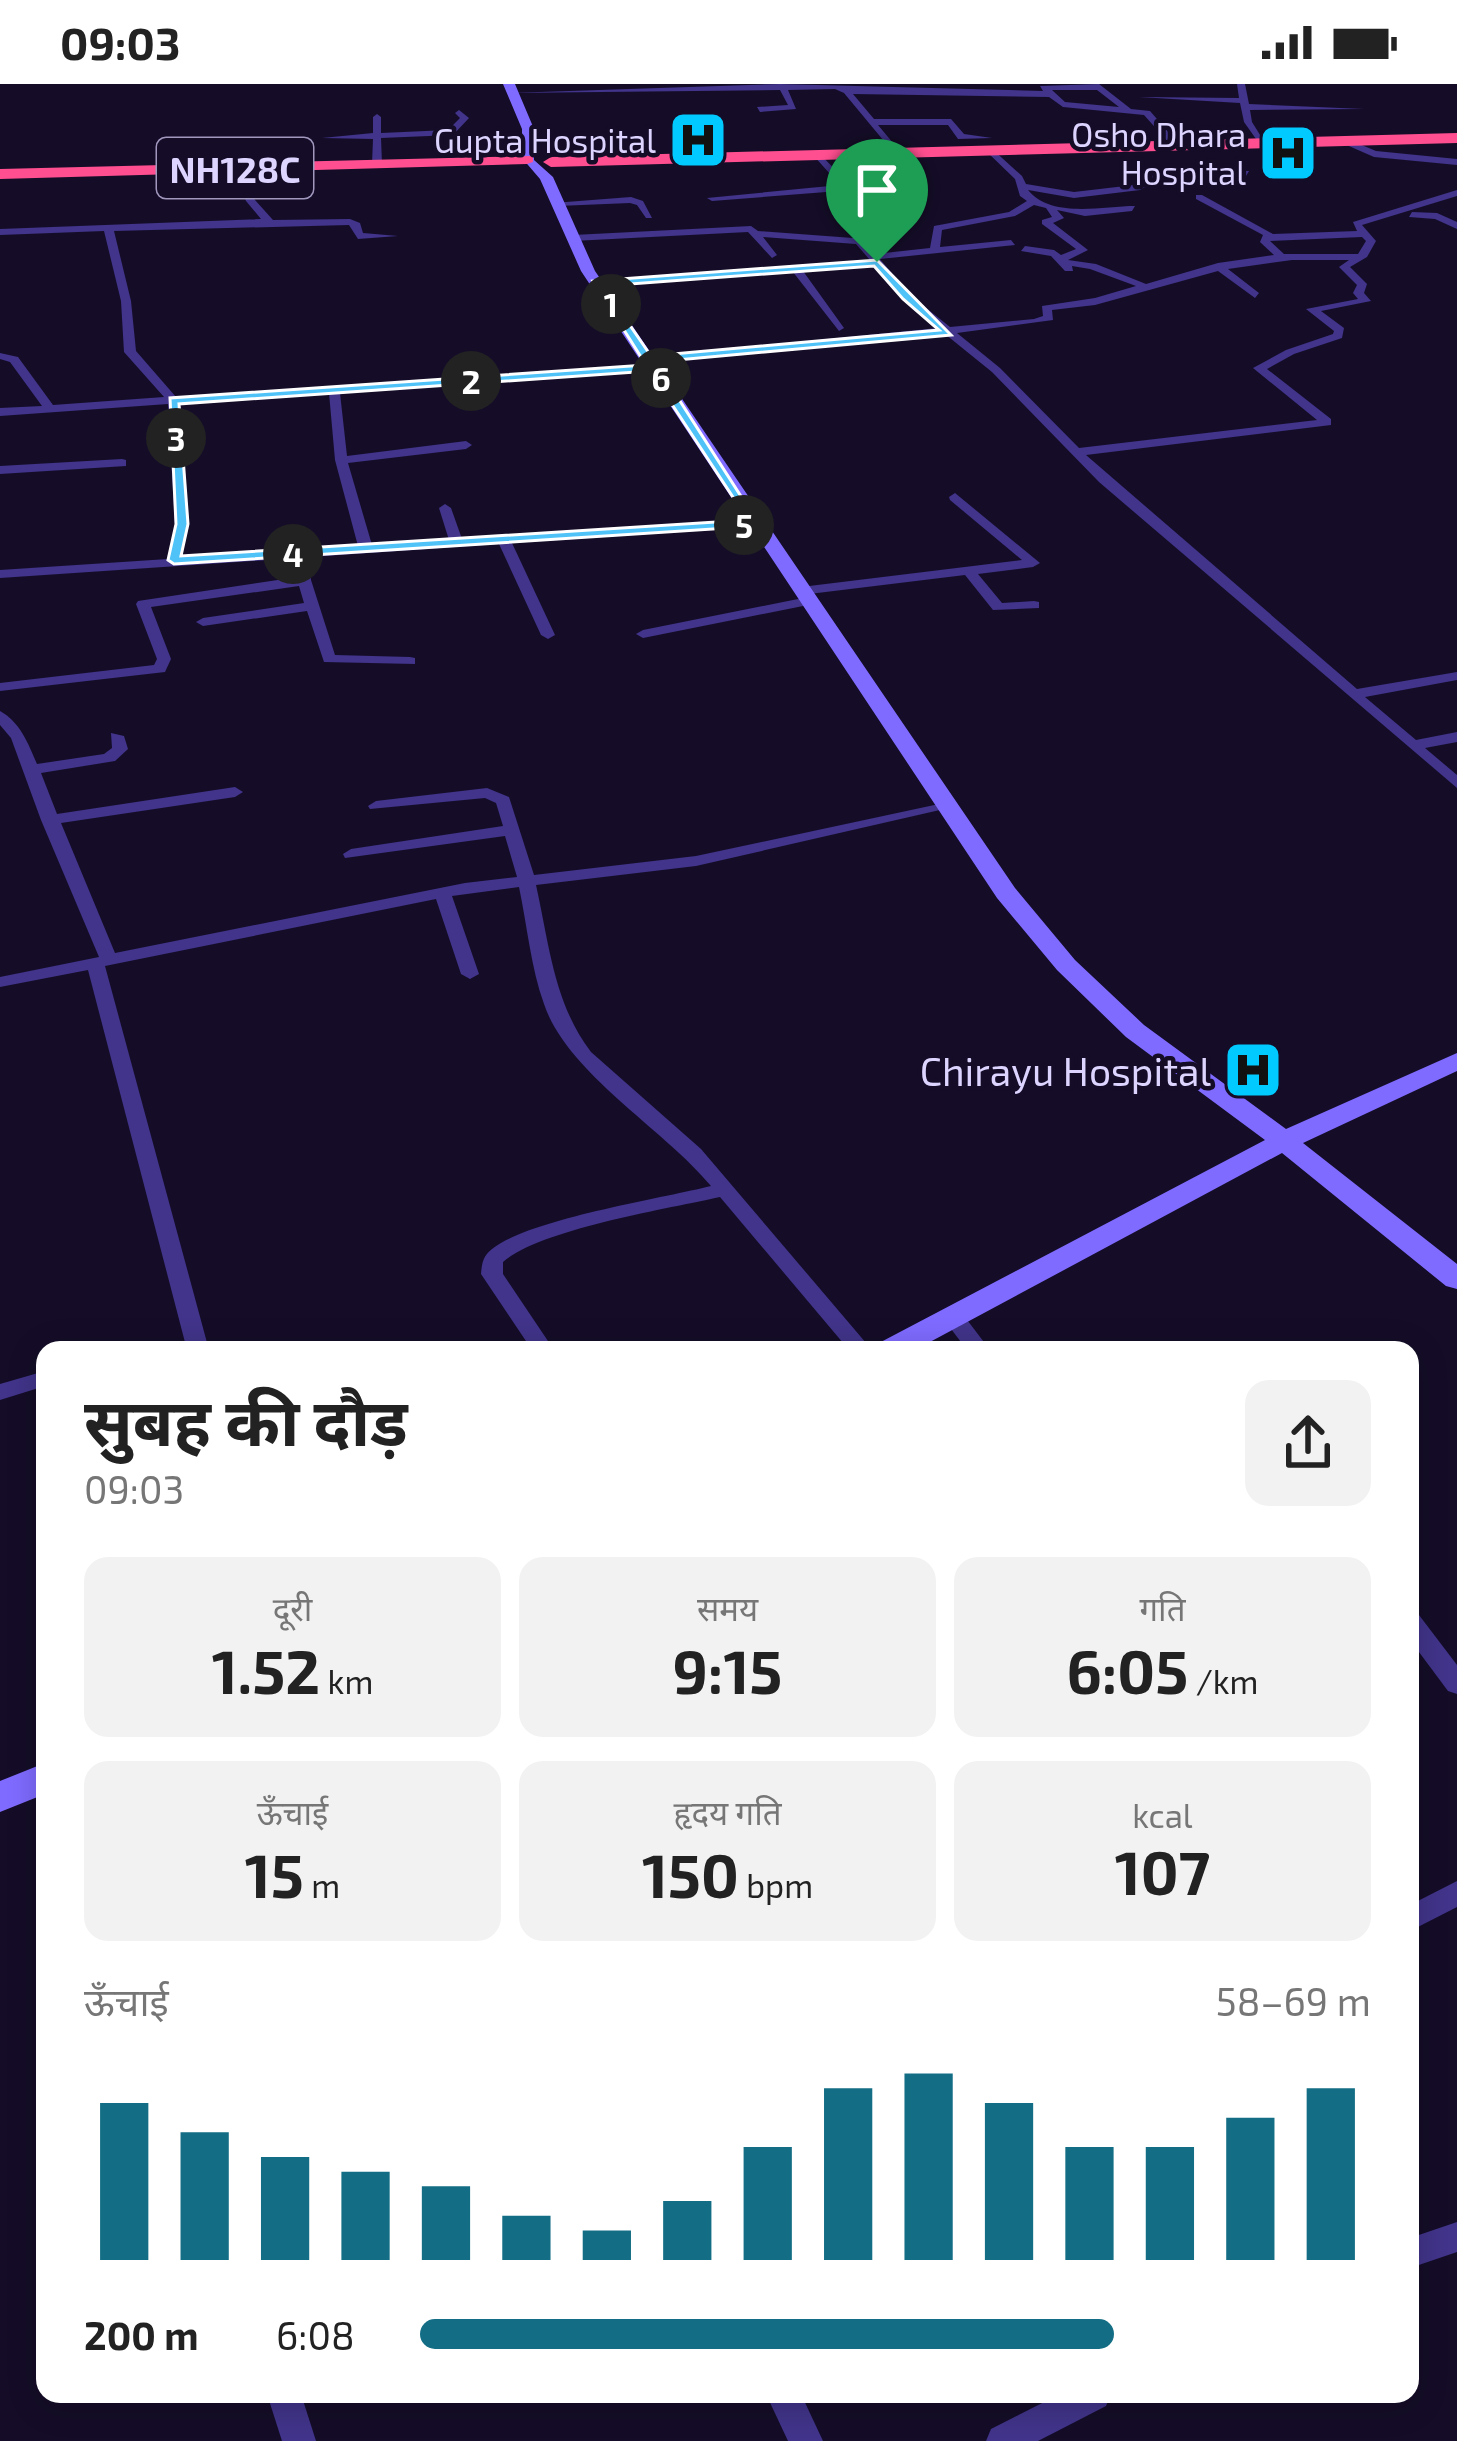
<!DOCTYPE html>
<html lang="hi">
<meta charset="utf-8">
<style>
body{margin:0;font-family:"Exo 2","Noto Sans Devanagari",sans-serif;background:#f2f2f2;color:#222;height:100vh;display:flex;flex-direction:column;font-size:45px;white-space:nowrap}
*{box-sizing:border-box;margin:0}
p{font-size:39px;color:#767676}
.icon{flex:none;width:66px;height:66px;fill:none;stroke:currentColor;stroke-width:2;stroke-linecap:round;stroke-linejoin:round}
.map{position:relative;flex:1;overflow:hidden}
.sheet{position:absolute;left:36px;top:1257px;width:1383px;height:1062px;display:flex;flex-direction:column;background:#fff;border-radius:24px;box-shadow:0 6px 30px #0003}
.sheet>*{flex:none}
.pin{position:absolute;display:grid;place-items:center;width:102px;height:102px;color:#fff;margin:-123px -51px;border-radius:50% 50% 50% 0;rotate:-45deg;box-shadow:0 0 12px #0007}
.pin .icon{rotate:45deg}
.km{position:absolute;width:60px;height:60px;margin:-30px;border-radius:50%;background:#222;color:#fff;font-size:33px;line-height:60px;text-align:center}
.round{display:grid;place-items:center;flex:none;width:126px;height:126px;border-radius:24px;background:#f2f2f2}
.head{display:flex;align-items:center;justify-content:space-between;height:204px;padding:0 48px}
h1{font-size:66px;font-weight:700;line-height:90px}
.metrics{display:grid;grid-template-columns:repeat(3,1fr);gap:18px;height:204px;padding:12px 48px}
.metrics div{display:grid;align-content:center;border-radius:24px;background:#f2f2f2;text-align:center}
.metrics b{font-size:60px;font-weight:700}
.metrics small{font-size:33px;font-weight:400}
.metrics p{font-size:33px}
.chart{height:336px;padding:24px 48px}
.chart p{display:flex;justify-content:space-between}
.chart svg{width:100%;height:216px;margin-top:12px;stroke:#136e85;stroke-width:6}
ul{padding:0 48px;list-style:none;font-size:39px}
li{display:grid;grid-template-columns:192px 144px 1fr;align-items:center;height:90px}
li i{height:30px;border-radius:15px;background:#136e85}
.status{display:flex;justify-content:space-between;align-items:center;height:84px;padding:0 60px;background:#fff;direction:ltr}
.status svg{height:33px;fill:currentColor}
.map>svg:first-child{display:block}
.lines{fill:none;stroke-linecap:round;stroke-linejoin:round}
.street{fill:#41348a;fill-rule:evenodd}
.secondary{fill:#7f6bff;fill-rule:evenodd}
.highway{fill:#ff4f90;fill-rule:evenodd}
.route{fill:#4fc3f7;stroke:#fff;stroke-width:3;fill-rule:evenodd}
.labels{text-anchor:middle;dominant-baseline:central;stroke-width:9;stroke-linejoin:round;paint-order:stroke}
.far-poi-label{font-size:33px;fill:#ddd4ff;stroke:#150d28;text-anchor:end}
.shield{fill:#150d28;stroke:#a198be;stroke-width:3}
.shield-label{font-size:36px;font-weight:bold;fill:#ddd4ff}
.poi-label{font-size:39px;fill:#ddd4ff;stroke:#150d28;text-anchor:end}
</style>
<div class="status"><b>09:03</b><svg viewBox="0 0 49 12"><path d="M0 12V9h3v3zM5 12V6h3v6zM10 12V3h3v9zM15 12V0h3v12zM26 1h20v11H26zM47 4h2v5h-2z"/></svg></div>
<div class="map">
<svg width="1457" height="2357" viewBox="0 0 1457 2357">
<rect width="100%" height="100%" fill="#150d28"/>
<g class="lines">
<g class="street">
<path d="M780,0L1043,7L1040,2L1099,0L1131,25L1150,27L1177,58L1170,60L1144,31L1063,23L1049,13L853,10L874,35H951L964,50L992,54L958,55L948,41H878L898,65L893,68L844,9L835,5L788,6L796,25L760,28L757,23L788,21L780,6L509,9ZM1052,6H1097L1119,23L1065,18Z"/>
<polygon points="1237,0 1245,0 1249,20 1364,25 1250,26 1252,38 1265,59 1261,62 1244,38 1240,19 1139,13 1239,14"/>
<polygon points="459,26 469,34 453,51 381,54 382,80 377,83 372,80 373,55 322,54 373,49 373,33 377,30 381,33 381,49 448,46 460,34 455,29"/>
<polygon points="1345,54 1376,67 1457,75 1457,81 1374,73 1342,59"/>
<path d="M990,63L1022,92L1026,100L1074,108L1134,101L1133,95L1176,87H1249L1246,92L1176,93L1142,99L1145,103L1140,106L1074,114L1028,106C1052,135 1102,122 1135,122L1132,127L1085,132L1057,126L1064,134L1053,139L1088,166L1068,176L1096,180L1146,200L1218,179L1274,171L1260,158L1263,151L1196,115V111H1202L1273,150L1357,147L1353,138L1457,106V112L1362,141L1376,157L1367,173L1350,183L1367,200L1364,209L1371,217L1321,227L1344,244L1342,254L1294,270L1267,285L1331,335V341L1086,371L1357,605L1457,588V596L1365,613L1416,656L1457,648V658L1425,664L1457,691V704L1099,398L992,288L945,250L648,279L642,276L648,273L938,244L902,215L875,182L803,187L844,244L839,247L793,188L597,202L592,199L597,196L870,176L856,160L763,153L777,171L772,174L748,148L573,157L568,154L573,151L751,142L758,147L853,154L861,148L855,140L857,133L837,111L839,107L712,117L707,114L840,101L813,71L818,68L850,101L864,99L860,87L864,83L850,72L853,67L875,83L870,88L875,97L870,104L849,106L847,111L867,133L865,140L872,149L863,156L875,170L930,164L934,142L1009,128L1027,117L1020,112L1015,95L985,66ZM1034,121L1046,124L1052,133L1042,136V140L1076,165L1061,171L1054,166L1025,162L1021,167L1051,172L1065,187H1073L1072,182L1090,185L1136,202L1095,214L1042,222L1043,232L1034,235L950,243L910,211L880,175L1015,161L1011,156L940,163L942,146L1015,132ZM1362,153L1366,157L1358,170H1284L1270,157ZM1292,176H1349L1339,183L1357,201L1353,209L1358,215L1306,225L1334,247L1333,250L1286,266L1253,284L1317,336L1079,364L1000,284L957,249L1053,236L1052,226L1095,221L1218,187L1255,214L1259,209L1228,185Z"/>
<path d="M237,81L242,84L255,116L273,136L350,135L360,139L363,149L398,152L358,155L349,141L114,147L131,217L136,267L176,313L653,281L659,284L653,287L340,309L347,372L466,357L472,361L466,365L348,379L372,461L449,456L439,424L445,420L451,424L462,455L756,435L763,439L756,443L512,459L555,551L548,555L541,551L499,460L310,473L311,496L335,571L410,573L415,574V580L324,578L307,527L203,542L196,538L203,534L304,519L299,502L151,523L171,575L165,588L0,607V599L154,581L157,575L136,520L138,517L298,493L297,474L0,494V486L168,475L175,441L168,320L0,332V324L42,322L10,278L0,275V269L18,273L53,321L164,313L124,268L121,217L104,147L0,151V145L261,135L246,117L232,84ZM329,309L335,376L358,462L181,474L189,441L180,319Z"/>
<polygon points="631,113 643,117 652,134 646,134 637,121 630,119 558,122 553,119"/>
<polygon points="1412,128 1437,129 1457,138 1457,145 1435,135 1409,133"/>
<polygon points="122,375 126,376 126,382 0,390 0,382"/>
<polygon points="955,409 1040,479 1033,483 978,490 1002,519 1034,517 1039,518 1039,524 993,526 965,491 801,511 794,507 801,503 1022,476 950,416 949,413"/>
<polygon points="808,513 815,517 813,520 643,554 636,550 643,546"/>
<path d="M0,627C20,638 28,659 37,680L104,670L112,664L111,649L124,652L128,665L115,677L41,689L57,730L235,703L243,708L235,713L61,739L115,869L465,799L517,793L505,752L345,774L343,770L351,765L503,742L496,719L485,714L370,725L368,722L376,717L487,704L509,713L534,791L696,772L953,717V723L696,782L536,801C549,859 554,920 591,968L701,1065L872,1266H849L720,1113C667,1125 541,1145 503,1178V1190L554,1266H532L481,1190C482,1179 483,1172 492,1165C530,1135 659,1115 711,1102C664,1045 567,989 544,920C531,884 527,841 519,803L452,812L479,890L470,895L461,890L436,815L105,882L209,1266H187L88,886L0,903V893L99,873L41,736L11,654L0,641Z"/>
<polygon points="953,1226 961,1228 990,1266 967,1266 942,1233"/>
<polygon points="45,1287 45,1302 0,1316 0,1300"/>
<polygon points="1410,1529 1419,1531 1457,1581 1457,1610 1448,1607 1410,1556"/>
<polygon points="1457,1797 1457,1823 1410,1847 1410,1821"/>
<polygon points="1457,2138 1457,2168 1410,2184 1410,2154"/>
<polygon points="267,2310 301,2310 316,2357 282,2357"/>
<polygon points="766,2310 801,2310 823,2357 788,2357"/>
<polygon points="1060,2310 1111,2310 1106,2322 1038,2357 986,2357 991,2345"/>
</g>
<g class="secondary">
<polygon points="503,0 515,0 534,45 534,76 553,93 595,187 1015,804 1075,876 1144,941 1286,1045 1457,969 1457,987 1303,1059 1457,1180 1457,1205 1446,1202 1282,1069 915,1266 874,1266 879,1259 1265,1056 1126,953 1057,886 997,814 581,187 540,95 522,74 522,45"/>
<polygon points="45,1679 45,1710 0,1728 0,1697"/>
</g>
<g class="highway">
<polygon points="1457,49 1457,59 551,83 543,78 551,73"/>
<polygon points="533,72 533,78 527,80 0,95 0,85"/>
</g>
</g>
<path class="route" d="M877,176L951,251L655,278L760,442L174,480L168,476L176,440L170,314L646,281L593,197ZM874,182L903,215L939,246L651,272L603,202ZM650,287L748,436L181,472L188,440L179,320Z"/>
<defs>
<symbol id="hospital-square" viewBox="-11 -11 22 22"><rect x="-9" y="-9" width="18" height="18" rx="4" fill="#00caff" stroke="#150d28"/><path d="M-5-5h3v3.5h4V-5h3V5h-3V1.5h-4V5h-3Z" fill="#111"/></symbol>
</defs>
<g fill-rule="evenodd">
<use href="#hospital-square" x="665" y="23" width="66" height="66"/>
<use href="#hospital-square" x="1255" y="36" width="66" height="66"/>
<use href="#hospital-square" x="1220" y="953" width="66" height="66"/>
</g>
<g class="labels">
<g class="far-poi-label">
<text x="1246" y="50">Osho Dhara<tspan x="1246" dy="38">Hospital</tspan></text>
<text x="656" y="56">Gupta Hospital</text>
</g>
<rect class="shield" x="157" y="54" width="156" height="60" rx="9"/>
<g class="shield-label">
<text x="235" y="84">NH128C</text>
</g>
<g class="poi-label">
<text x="1211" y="986">Chirayu Hospital</text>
</g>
</g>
</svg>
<div class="pin" style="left:877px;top:178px;background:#1e9e55"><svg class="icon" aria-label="arrive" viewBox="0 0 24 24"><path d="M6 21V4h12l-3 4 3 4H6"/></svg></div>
<b class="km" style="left:611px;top:220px">1</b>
<b class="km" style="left:471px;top:297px">2</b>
<b class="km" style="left:176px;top:354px">3</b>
<b class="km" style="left:293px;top:470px">4</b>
<b class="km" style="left:744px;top:441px">5</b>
<b class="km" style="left:661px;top:294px">6</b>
<section class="sheet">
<div class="head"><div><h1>सुबह की दौड़</h1><p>09:03</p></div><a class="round"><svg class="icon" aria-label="share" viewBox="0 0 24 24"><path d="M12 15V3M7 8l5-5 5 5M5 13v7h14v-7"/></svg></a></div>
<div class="metrics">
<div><p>दूरी</p><b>1.52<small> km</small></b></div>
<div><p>समय</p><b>9:15</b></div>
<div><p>गति</p><b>6:05<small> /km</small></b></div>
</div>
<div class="metrics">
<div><p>ऊँचाई</p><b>15<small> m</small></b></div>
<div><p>हृदय गति</p><b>150<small> bpm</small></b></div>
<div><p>kcal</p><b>107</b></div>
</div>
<div class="chart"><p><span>ऊँचाई</span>58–69 m</p>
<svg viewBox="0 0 160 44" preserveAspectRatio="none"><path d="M5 44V12M15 44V18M25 44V23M35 44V26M45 44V29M55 44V35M65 44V38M75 44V32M85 44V21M95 44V9M105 44V6M115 44V12M125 44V21M135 44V21M145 44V15M155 44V9"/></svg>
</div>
<ul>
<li><b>200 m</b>6:08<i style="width:73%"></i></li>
</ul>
</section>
</div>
